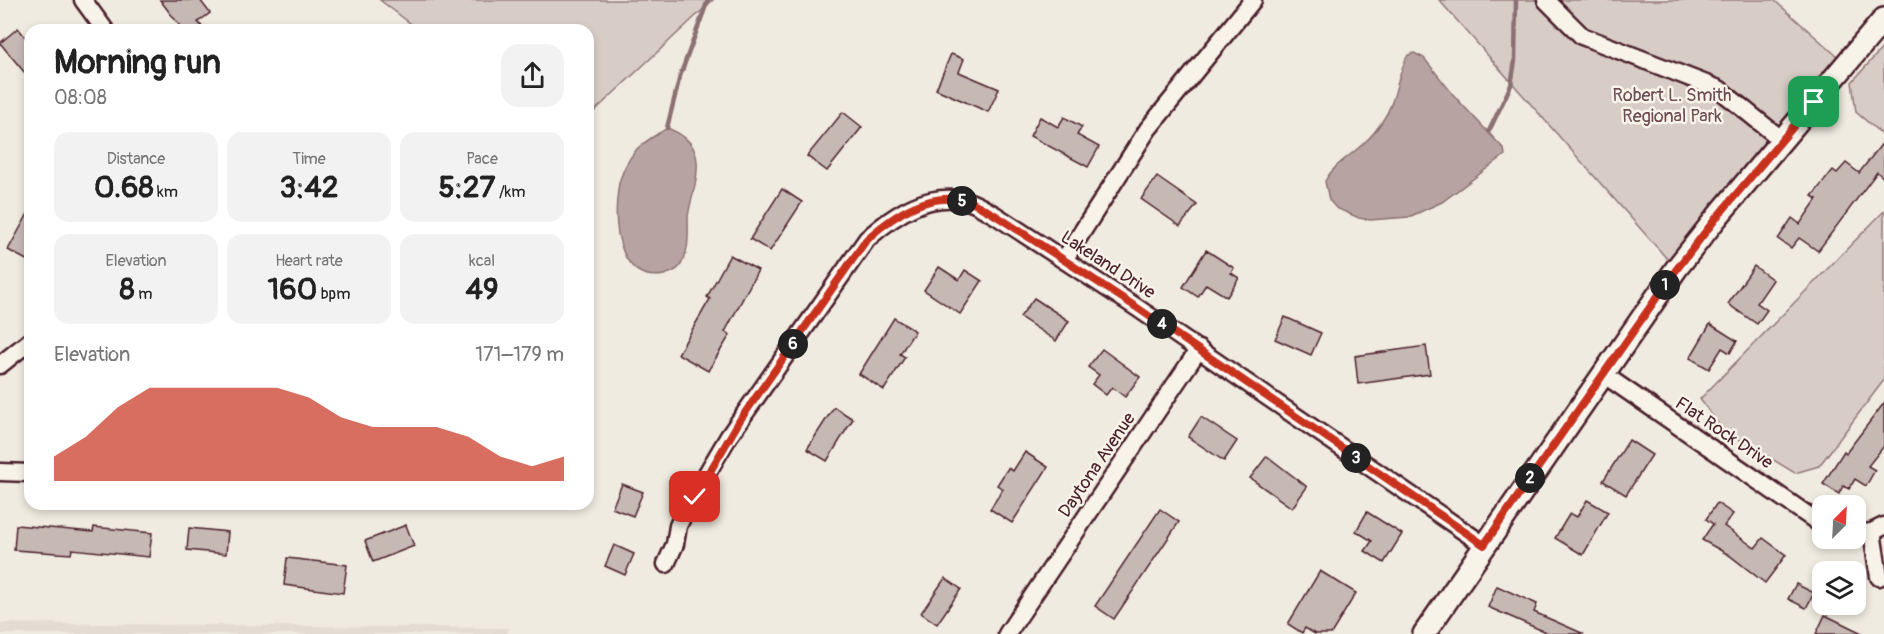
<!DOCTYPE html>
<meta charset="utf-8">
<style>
body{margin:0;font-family:Pangolin,sans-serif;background:#f2f2f2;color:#222;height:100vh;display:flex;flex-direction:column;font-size:22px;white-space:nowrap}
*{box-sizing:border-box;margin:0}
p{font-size:20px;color:#767676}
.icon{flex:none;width:33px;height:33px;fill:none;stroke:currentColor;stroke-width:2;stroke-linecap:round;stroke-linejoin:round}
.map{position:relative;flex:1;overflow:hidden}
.drawer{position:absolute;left:24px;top:24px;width:570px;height:486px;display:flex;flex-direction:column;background:#fff;border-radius:18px;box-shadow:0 3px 9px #0003}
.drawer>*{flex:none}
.needle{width:39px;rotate:24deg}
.controls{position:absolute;left:1812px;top:495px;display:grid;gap:12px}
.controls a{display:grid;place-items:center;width:54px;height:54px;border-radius:12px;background:#fff;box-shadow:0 3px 9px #0003;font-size:30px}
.pin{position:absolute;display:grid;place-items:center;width:51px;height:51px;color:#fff;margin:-26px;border-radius:12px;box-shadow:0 3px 9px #0006}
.km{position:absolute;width:30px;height:30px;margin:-15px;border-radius:50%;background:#222;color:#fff;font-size:16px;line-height:30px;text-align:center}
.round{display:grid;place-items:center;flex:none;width:63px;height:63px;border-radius:18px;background:#f2f2f2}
.headline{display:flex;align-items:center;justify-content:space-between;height:102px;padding:0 30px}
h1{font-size:33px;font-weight:800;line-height:45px}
.metrics{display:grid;grid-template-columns:repeat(3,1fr);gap:9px;height:102px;padding:6px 30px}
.metrics div{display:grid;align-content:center;border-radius:15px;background:#f2f2f2;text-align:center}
.metrics b{font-size:30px;font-weight:800}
.metrics small{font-size:16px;font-weight:400}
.metrics p{font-size:16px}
.chart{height:168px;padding:12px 30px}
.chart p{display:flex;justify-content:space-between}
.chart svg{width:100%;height:108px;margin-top:6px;fill:#c8321e;opacity:.7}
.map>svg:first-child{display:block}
.built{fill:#e3dcd2}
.green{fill:#d8cdc6;stroke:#917678;stroke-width:1.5}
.water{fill:#b7a4a2;stroke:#8b6f72;stroke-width:1.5}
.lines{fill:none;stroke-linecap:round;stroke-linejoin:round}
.stream{stroke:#8b6f72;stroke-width:4.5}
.building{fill:#c6b8b3;stroke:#4a1f2b;stroke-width:1.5}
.minor-casing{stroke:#4a1f2b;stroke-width:21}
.major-casing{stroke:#4a1f2b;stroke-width:26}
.minor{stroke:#f7f3e8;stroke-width:16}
.major{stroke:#f7f3e8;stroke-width:21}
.route-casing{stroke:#fff;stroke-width:12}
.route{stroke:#c8321e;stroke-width:8}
.labels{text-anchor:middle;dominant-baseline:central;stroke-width:5;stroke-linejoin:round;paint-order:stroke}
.park-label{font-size:18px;fill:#6e4a52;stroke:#f7f3e8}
.street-label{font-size:18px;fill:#4a1f2b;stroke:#f7f3e8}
</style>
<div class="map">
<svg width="1884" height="634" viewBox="0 0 1884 634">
<rect width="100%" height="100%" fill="#f0ebe0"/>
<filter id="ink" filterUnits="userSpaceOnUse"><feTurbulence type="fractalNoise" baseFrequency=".0167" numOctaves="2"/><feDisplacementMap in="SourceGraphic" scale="12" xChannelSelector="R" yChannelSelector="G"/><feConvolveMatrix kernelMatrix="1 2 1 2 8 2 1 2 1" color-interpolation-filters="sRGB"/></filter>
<g filter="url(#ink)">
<polygon class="built" points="0,623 509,628 507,634 0,634"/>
<g class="green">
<polygon points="380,0 713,0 588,117 588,30 419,30"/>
<polygon points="1439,0 1774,0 1846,64 1676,269"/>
<polygon points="1884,46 1884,136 1856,112 1852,82"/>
<polygon points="1884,211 1884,380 1819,466 1795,473 1722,429 1700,399"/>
</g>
<g class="water">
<path d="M1414,53L1424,58L1456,98L1504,149L1505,155L1442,202L1409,217L1370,220L1359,218L1336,208L1329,200L1325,181C1335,163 1351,156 1365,142C1372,136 1378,128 1383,120C1397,100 1396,76 1408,55Z"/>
<path d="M667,128C696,139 701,156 695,185C693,196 689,207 688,217C688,234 690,251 680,266C677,271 670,273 664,275C621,283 614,230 617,199C618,192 618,183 621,177C624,168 631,156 637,149C645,141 658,134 667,128Z"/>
</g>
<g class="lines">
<g class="stream">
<polyline points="667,128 680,76 708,0"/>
<polyline points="1489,131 1511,85 1515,61 1516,0"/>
</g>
</g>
<g class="building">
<polygon points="160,0 200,0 210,13 198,22 205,30 183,30"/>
<polygon points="18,28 30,43 30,79 0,43"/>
<polygon points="951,54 964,59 959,72 999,89 988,112 936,89"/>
<polygon points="843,112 862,127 827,171 807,156"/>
<polygon points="1040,117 1058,127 1064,117 1082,127 1077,135 1099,147 1088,167 1030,136"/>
<polygon points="1884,141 1884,178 1877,172 1818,251 1799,238 1791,248 1778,239 1792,218 1800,224 1817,199 1812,196 1833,170 1837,173 1846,163 1859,173"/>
<polygon points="1157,177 1197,205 1180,226 1141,199"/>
<polygon points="782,189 802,202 770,251 750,239"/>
<polygon points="30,210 30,262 8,250"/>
<polygon points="1206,250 1234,268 1231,273 1239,278 1227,297 1206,284 1198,297 1183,287"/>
<polygon points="730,255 758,270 725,332 730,335 708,371 678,354 710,299 707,297"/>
<polygon points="1754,266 1773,280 1757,303 1767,310 1757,324 1728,304"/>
<polygon points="939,267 959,280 965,270 982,281 960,314 924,290"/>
<polygon points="1034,298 1069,321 1056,341 1020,317"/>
<polygon points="1285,317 1321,333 1311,355 1275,339"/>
<polygon points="894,318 915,331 900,354 905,357 884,390 859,374"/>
<polygon points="1710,324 1737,341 1730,353 1722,348 1709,369 1690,358"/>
<polygon points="1426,346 1430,374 1358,384 1355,356"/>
<polygon points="1102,349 1140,377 1125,397 1112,387 1106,395 1092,384 1099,375 1088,367"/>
<polygon points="1884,403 1884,446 1868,466 1875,470 1866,486 1855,479 1849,489 1843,486 1839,494 1823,484 1844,451 1846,453"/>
<polygon points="834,407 853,419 827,461 807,449"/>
<polygon points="1201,417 1237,441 1224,461 1188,437"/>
<polygon points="1629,440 1652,455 1626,495 1603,481"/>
<polygon points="1025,452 1048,467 1012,523 990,509 1003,489 997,485 1008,468 1013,471"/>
<polygon points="1267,456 1307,487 1292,508 1250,478"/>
<polygon points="622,484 643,492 633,516 612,508"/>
<polygon points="1587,500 1608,512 1583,555 1555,538 1570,513 1577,517"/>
<polygon points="1717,503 1733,514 1724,526 1755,548 1763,538 1786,555 1765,583 1729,555 1702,540 1713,524 1706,519"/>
<polygon points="1160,509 1179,522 1114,619 1095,606"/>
<polygon points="1367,512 1402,534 1384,563 1365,551 1372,541 1356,531"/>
<polygon points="16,525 93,532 94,527 152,533 149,557 72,549 71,554 14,550"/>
<polygon points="406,525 414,546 373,562 365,541"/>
<polygon points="189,528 228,532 226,554 187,550"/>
<polygon points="614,545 634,554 625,575 605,566"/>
<polygon points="287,558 347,565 343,593 284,585"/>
<polygon points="1320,571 1356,593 1331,634 1315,634 1305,628 1302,633 1288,624"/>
<polygon points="945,578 961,589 937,624 921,613"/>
<polygon points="1796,584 1814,593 1806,608 1788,599"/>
<polygon points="1497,586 1537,604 1534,612 1584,634 1550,634 1488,607"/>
<polygon points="1825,615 1864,634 1816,634"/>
</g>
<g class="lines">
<defs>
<g id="minor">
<polyline points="83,0 105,30"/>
<polyline points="1546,0 1582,36 1719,89 1782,140"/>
<polyline points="1064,260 1148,129 1253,0"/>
<polyline points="0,365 30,341"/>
<polyline points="1603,374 1822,525"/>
<polyline points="0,472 30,473"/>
<polyline points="1872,532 1879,577"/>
<polyline points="1856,534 1872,532 1884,526"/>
<path d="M666,564L675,544L678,526L687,507L729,436L867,239C895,214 930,190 970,202C979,205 987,211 995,215L1136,307L1484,545"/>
<polyline points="1007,634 1199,349"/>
</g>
<polyline id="major" points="1424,634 1676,269 1717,217 1884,19"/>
</defs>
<use href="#minor" class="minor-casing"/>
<use href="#major" class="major-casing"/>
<use href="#minor" class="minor"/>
<use href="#major" class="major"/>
</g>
</g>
<g class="lines" filter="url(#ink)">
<defs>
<path id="route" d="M695,497L740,420L867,239C895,214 930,190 970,202C979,205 987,211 995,215L1136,307L1484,545L1676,270L1717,217L1814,102"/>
</defs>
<use href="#route" class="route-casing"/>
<use href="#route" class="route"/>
</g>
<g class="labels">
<g class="park-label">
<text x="1672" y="95">Robert L. Smith<tspan x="1672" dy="21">Regional Park</tspan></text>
</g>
<g class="street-label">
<text transform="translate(1108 265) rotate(33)">Lakeland Drive</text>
<text transform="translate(1724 433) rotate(34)">Flat Rock Drive</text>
<text transform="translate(1097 465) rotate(-56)">Daytona Avenue</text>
</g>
</g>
</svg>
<div class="controls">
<a><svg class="needle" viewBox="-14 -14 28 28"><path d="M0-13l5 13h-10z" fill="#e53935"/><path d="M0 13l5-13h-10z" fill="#767676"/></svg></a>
<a><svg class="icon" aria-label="layers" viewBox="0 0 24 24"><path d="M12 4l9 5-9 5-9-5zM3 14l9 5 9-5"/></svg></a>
</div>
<div class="pin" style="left:1814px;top:102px;background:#1e9e55"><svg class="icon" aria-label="arrive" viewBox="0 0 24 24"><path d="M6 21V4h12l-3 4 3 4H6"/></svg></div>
<div class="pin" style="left:695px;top:497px;background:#d93025"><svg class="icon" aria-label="check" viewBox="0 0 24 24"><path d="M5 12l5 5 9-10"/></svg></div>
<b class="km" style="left:1665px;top:285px">1</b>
<b class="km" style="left:1530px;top:478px">2</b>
<b class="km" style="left:1356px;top:458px">3</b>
<b class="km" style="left:1162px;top:324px">4</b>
<b class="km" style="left:962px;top:201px">5</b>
<b class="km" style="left:793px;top:344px">6</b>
<section class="drawer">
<div class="headline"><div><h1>Morning run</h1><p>08:08</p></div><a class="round"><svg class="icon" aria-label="share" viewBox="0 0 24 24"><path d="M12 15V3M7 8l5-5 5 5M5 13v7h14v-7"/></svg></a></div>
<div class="metrics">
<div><p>Distance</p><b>0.68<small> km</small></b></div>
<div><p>Time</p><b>3:42</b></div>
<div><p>Pace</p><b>5:27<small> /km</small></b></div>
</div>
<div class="metrics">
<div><p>Elevation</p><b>8<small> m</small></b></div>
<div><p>Heart rate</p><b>160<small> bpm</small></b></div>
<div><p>kcal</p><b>49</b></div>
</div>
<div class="chart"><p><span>Elevation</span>171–179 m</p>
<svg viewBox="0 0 160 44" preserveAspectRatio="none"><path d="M0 44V34L10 26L20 14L30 6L40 6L50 6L60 6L70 6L80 10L90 18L100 22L110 22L120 22L130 26L140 34L150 38L160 34V44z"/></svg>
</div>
</section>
</div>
